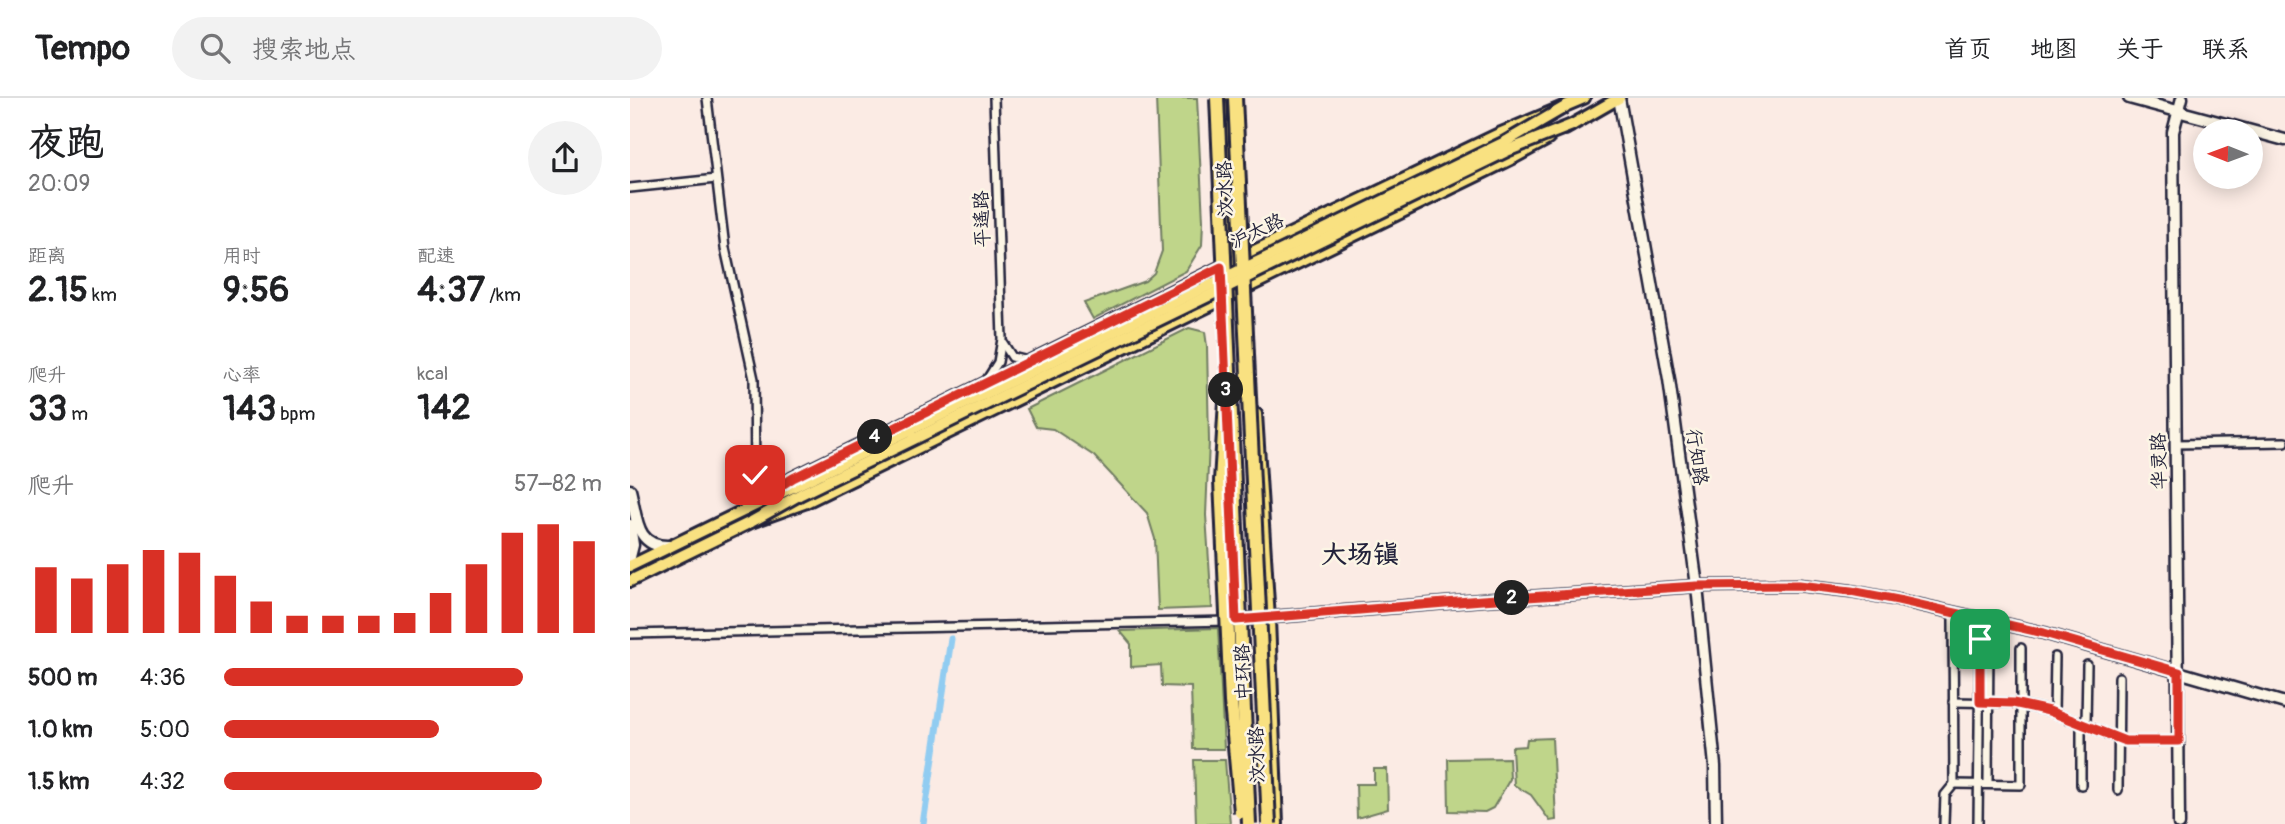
<!DOCTYPE html>
<html lang="zh">
<meta charset="utf-8">
<style>
body{margin:0;font-family:Pangolin,"LXGW WenKai TC",sans-serif;background:#f2f2f2;color:#202124;height:100vh;display:flex;flex-direction:column;font-size:26px;white-space:nowrap}
*{box-sizing:border-box;margin:0}
p{font-size:23px;color:#757577}
.icon{flex:none;width:38px;height:38px;fill:none;stroke:currentColor;stroke-width:2;stroke-linecap:round;stroke-linejoin:round}
.map{position:relative;flex:1;overflow:hidden}
.sheet{display:flex;flex-direction:column;background:#fff;width:630px}
.sheet>*{flex:none}
.needle{width:46px;rotate:271deg}
.controls{position:absolute;left:1563px;top:21px;display:grid;gap:14px}
.controls a{display:grid;place-items:center;width:70px;height:70px;border-radius:50%;background:#fff;box-shadow:0 4px 18px #0003;font-size:35px}
.pin{position:absolute;display:grid;place-items:center;width:60px;height:60px;color:#fff;margin:-30px;border-radius:14px;box-shadow:0 4px 10px #0006}
.km{position:absolute;width:35px;height:35px;margin:-18px;border-radius:50%;background:#222;color:#fff;font-size:19px;line-height:35px;text-align:center}
.round{display:grid;place-items:center;flex:none;width:74px;height:74px;border-radius:37px;background:#f2f2f2}
.head{display:flex;align-items:center;justify-content:space-between;height:119px;padding:0 28px}
h1{font-size:38px;font-weight:700;line-height:52px}
.figures{display:grid;grid-template-columns:repeat(3,1fr);gap:10px;height:119px;padding:7px 28px}
.figures div{display:grid;align-content:center}
.figures b{font-size:35px;font-weight:700}
.figures small{font-size:19px;font-weight:400}
.figures p{font-size:19px}
.chart{height:196px;padding:14px 28px}
.chart p{display:flex;justify-content:space-between}
.chart svg{width:100%;height:126px;margin-top:7px;stroke:#d93025;stroke-width:6}
ul{padding:0 28px;list-style:none;font-size:23px}
li{display:grid;grid-template-columns:112px 84px 1fr;align-items:center;height:52px}
li i{height:18px;border-radius:9px;background:#d93025}
header{display:flex;align-items:center;gap:42px;box-sizing:border-box;height:98px;padding:0 35px;background:#fff;border-bottom:2px solid #e0e0e0}
header strong{font-size:33px}
nav{display:flex;gap:38px;margin-inline-start:auto;font-size:24px}
.search{width:490px;height:63px;background:#f2f2f2;display:flex;align-items:center;gap:18px;box-sizing:border-box;padding:0 24px;border-radius:38px;color:#757577;font-size:26px}
main{display:flex;flex:1;min-height:0}
.map>svg:first-child{display:block}
.green{fill:#bfd58a;stroke:#707c62;stroke-width:2}
.lines{fill:none;stroke-linecap:round;stroke-linejoin:round}
.canal{stroke:#91ccf1;stroke-width:7}
.street-casing{stroke:#22223b;stroke-width:12}
.secondary-casing{stroke:#22223b;stroke-width:15}
.primary-casing{stroke:#22223b;stroke-width:16}
.highway-casing{stroke:#22223b;stroke-width:18}
.street{stroke:#fcf5e5;stroke-width:7}
.secondary{stroke:#fcf5e5;stroke-width:10}
.primary{stroke:#f9e181;stroke-width:10}
.highway{stroke:#f9e181;stroke-width:12}
.primary-bridge-casing{stroke:#22223b;stroke-width:16;stroke-linecap:butt}
.highway-bridge-casing{stroke:#22223b;stroke-width:18;stroke-linecap:butt}
.primary-bridge{stroke:#f9e181;stroke-width:10}
.highway-bridge{stroke:#f9e181;stroke-width:12}
.route-casing{stroke:#fff;stroke-width:14}
.route{stroke:#d93025;stroke-width:9}
.labels{text-anchor:middle;dominant-baseline:central;stroke-width:5;stroke-linejoin:round;paint-order:stroke}
.street-label{font-size:19px;fill:#22223b;stroke:#fcf5e5}
.district-label{font-size:26px;font-weight:bold;fill:#22223b;stroke:#fcf5e5}
</style>
<header>
<strong>Tempo</strong>
<div class="search"><svg class="icon" aria-label="search" viewBox="0 0 24 24"><circle cx="10" cy="10" r="6"/><path d="M15 15l6 6"/></svg>搜索地点</div>
<nav><a>首页</a><a>地图</a><a>关于</a><a>联系</a></nav>
</header>
<main>
<section class="sheet">
<div class="head"><div><h1>夜跑</h1><p>20:09</p></div><a class="round"><svg class="icon" aria-label="share" viewBox="0 0 24 24"><path d="M12 15V3M7 8l5-5 5 5M5 13v7h14v-7"/></svg></a></div>
<div class="figures">
<div><p>距离</p><b>2.15<small> km</small></b></div>
<div><p>用时</p><b>9:56</b></div>
<div><p>配速</p><b>4:37<small> /km</small></b></div>
</div>
<div class="figures">
<div><p>爬升</p><b>33<small> m</small></b></div>
<div><p>心率</p><b>143<small> bpm</small></b></div>
<div><p>kcal</p><b>142</b></div>
</div>
<div class="chart"><p><span>爬升</span>57–82 m</p>
<svg viewBox="0 0 160 44" preserveAspectRatio="none"><path d="M5 44V21M15 44V25M25 44V20M35 44V15M45 44V16M55 44V24M65 44V33M75 44V38M85 44V38M95 44V38M105 44V37M115 44V30M125 44V20M135 44V9M145 44V6M155 44V12"/></svg>
</div>
<ul>
<li><b>500 m</b>4:36<i style="width:79%"></i></li>
<li><b>1.0 km</b>5:00<i style="width:57%"></i></li>
<li><b>1.5 km</b>4:32<i style="width:84%"></i></li>
</ul>
</section>
<div class="map">
<svg width="1655" height="726" viewBox="0 0 1655 726">
<rect width="100%" height="100%" fill="#fbebe4"/>
<filter id="ink" filterUnits="userSpaceOnUse"><feTurbulence type="fractalNoise" baseFrequency=".0143" numOctaves="2"/><feDisplacementMap in="SourceGraphic" scale="14" xChannelSelector="R" yChannelSelector="G"/><feConvolveMatrix kernelMatrix="1 2 1 2 8 2 1 2 1" color-interpolation-filters="sRGB"/></filter>
<g filter="url(#ink)">
<g class="green">
<polygon points="526,0 567,0 573,123 572,147 556,173 463,221 454,205 515,183 524,175 532,153"/>
<polygon points="559,230 575,234 577,248 579,343 576,417 582,510 528,512 525,441 517,415 464,358 423,331 406,329 397,311"/>
<polygon points="588,530 594,651 563,651 561,589 532,588 531,567 501,569 501,546 490,533"/>
<polygon points="922,640 926,722 920,723 901,697 884,687 882,649 896,648 897,641"/>
<polygon points="879,660 880,681 863,710 855,714 819,713 818,661"/>
<polygon points="564,662 595,662 600,726 566,726"/>
<polygon points="744,671 757,671 758,711 727,720 726,686 744,686"/>
</g>
<g class="lines">
<polyline class="canal" points="293,726 321,541"/>
<defs>
<g id="street">
<polyline points="77,0 95,150 124,281 125,377 132,400"/>
<polyline points="0,90 86,81"/>
<polyline points="373,245 382,259 398,263"/>
<polyline points="356,283 368,264 372,241 364,0"/>
<polyline points="1546,346 1655,344"/>
<polyline points="0,536 599,523"/>
<polyline points="1323,604 1383,605 1419,613 1495,643 1549,643"/>
<polyline points="1424,615 1425,559"/>
<polyline points="1451,625 1451,687"/>
<polyline points="1456,627 1457,567"/>
<polyline points="1324,686 1391,687 1391,550"/>
<polyline points="1358,686 1359,542"/>
<polyline points="1488,692 1489,579"/>
<polyline points="1314,726 1315,697 1324,686 1323,521"/>
<polyline points="1348,726 1350,541"/>
</g>
<g id="secondary">
<polyline points="989,0 1039,281 1067,488 1085,668 1086,726"/>
<polyline points="1499,0 1655,42"/>
<path d="M0,392C7,419 5,450 40,448"/>
<polyline points="0,427 3,447 0,459"/>
<polyline points="606,522 852,502 1067,488 1169,487 1221,493 1268,502 1414,535 1655,605"/>
<polyline points="1549,726 1543,34 1552,0"/>
</g>
<g id="primary">
<polyline points="598,0 605,163"/>
<polyline points="935,31 989,0"/>
<polyline points="626,316 639,521 647,726"/>
<polyline points="0,468 115,412 163,380 591,169 871,35 954,0"/>
<polyline points="0,483 121,424 174,405 883,60 918,41"/>
</g>
<polyline id="highway" points="591,383 596,303"/>
</defs>
<use href="#street" class="street-casing"/>
<use href="#secondary" class="secondary-casing"/>
<use href="#primary" class="primary-casing"/>
<use href="#highway" class="highway-casing"/>
<use href="#street" class="street"/>
<use href="#secondary" class="secondary"/>
<use href="#primary" class="primary"/>
<use href="#highway" class="highway"/>
<defs>
<g id="primary-bridge">
<polyline points="115,412 875,44 935,9"/>
<polyline points="121,424 171,396 879,52 942,27"/>
</g>
<g id="highway-bridge">
<polyline points="587,0 619,726"/>
<polyline points="605,0 639,726"/>
<polyline points="591,383 601,604 611,714"/>
</g>
</defs>
<use href="#primary-bridge" class="primary-bridge-casing"/>
<use href="#highway-bridge" class="highway-bridge-casing"/>
<use href="#primary-bridge" class="primary-bridge"/>
<use href="#highway-bridge" class="highway-bridge"/>
</g>
</g>
<g class="lines" filter="url(#ink)">
<defs>
<polyline id="route" points="125,377 132,400 163,380 591,169 606,522 852,502 1067,488 1169,487 1221,493 1268,502 1414,535 1549,574 1549,643 1495,643 1419,613 1383,605 1350,604 1350,541"/>
</defs>
<use href="#route" class="route-casing"/>
<use href="#route" class="route"/>
</g>
<g class="labels">
<g class="street-label">
<text transform="translate(595 91) rotate(-92)">汶水路</text>
<text transform="translate(352 121) rotate(-92)">平遥路</text>
<text transform="translate(627 133) rotate(-25)">沪太路</text>
<text transform="translate(1067 359) rotate(82)">行知路</text>
<text transform="translate(1529 363) rotate(-91)">华灵路</text>
<text transform="translate(613 574) rotate(-92)">中环路</text>
<text transform="translate(627 657) rotate(-92)">汶水路</text>
</g>
<g class="district-label">
<text x="730" y="457">大场镇</text>
</g>
</g>
</svg>
<div class="controls">
<a><svg class="needle" viewBox="-14 -14 28 28"><path d="M0-13l5 13h-10z" fill="#e53935"/><path d="M0 13l5-13h-10z" fill="#757577"/></svg></a>
</div>
<div class="pin" style="left:1350px;top:541px;background:#1e9e55"><svg class="icon" aria-label="arrive" viewBox="0 0 24 24"><path d="M6 21V4h12l-3 4 3 4H6"/></svg></div>
<div class="pin" style="left:125px;top:377px;background:#d93025"><svg class="icon" aria-label="check" viewBox="0 0 24 24"><path d="M5 12l5 5 9-10"/></svg></div>
<b class="km" style="left:882px;top:500px">2</b>
<b class="km" style="left:596px;top:292px">3</b>
<b class="km" style="left:245px;top:339px">4</b>
</div>
</main>
